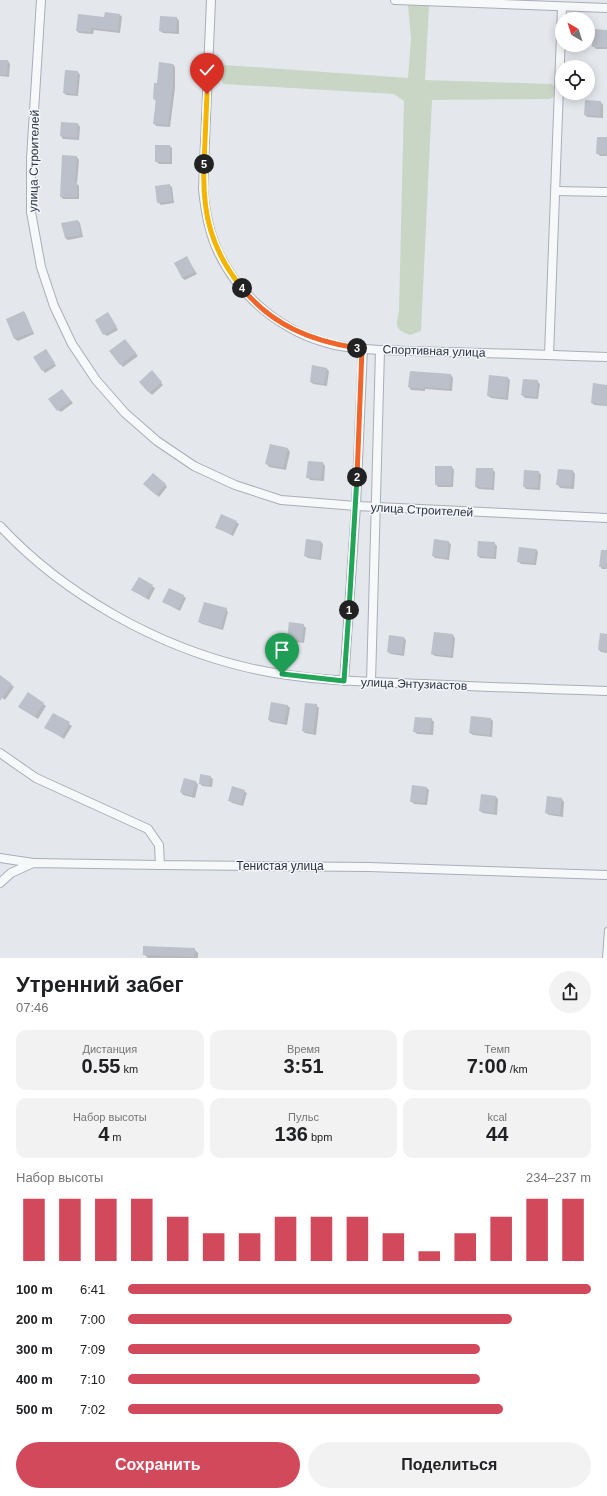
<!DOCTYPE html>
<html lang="ru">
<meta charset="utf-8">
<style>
body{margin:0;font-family:Helvetica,sans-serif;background:#f2f2f2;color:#202124;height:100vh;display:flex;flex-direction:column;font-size:15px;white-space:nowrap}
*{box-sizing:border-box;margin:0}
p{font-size:13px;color:#757577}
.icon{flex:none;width:22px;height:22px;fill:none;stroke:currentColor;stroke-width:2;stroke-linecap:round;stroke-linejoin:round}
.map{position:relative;height:958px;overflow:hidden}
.side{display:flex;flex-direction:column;background:#fff;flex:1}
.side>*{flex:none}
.needle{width:26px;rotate:321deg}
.tools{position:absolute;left:555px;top:12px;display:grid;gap:8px}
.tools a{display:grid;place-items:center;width:40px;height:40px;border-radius:50%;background:#fff;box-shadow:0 2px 10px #0003;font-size:20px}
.pin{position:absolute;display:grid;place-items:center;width:34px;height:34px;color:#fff;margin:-41px -17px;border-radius:50% 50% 50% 0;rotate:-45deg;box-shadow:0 0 4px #0007}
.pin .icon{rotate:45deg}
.km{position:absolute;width:20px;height:20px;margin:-10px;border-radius:50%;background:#222;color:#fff;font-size:11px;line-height:20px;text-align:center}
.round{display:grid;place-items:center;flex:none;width:42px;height:42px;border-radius:21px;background:#f2f2f2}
.headline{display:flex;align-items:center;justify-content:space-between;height:68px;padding:0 16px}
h1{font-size:22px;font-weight:700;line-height:30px}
.metrics{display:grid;grid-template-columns:repeat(3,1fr);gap:6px;height:68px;padding:4px 16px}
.metrics div{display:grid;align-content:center;border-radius:10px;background:#f2f2f2;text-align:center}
.metrics b{font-size:20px;font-weight:700}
.metrics small{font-size:11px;font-weight:400}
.metrics p{font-size:11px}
.chart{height:112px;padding:8px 16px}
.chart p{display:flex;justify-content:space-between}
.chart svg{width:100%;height:72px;margin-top:4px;stroke:#d1495b;stroke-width:6}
.action{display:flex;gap:8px;margin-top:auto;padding:8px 16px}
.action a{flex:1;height:46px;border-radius:24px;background:#d1495b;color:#fff;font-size:16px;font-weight:700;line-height:46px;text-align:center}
.action a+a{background:#f2f2f2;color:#202124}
ul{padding:0 16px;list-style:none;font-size:13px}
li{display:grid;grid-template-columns:64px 48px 1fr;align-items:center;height:30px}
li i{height:10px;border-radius:5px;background:#d1495b}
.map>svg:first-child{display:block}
.green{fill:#c9d6c5}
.shadow{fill:#0003}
.building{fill:#bbc0ca}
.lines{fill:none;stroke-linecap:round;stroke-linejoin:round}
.lane-casing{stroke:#a9aeb7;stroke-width:6}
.street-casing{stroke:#a9aeb7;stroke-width:10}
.lane{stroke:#f7f8fa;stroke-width:4}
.street{stroke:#f7f8fa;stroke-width:8}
.split-1-casing{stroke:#fff;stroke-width:8}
.split-2-casing{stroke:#fff;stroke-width:8}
.split-3-casing{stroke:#fff;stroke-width:8}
.split-4-casing{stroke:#fff;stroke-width:8}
.split-5-casing{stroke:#fff;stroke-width:8}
.split-6-casing{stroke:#fff;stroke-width:8}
.split-1{stroke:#22a559;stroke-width:5}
.split-2{stroke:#22a559;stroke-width:5}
.split-3{stroke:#f0652b;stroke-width:5}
.split-4{stroke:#f0652b;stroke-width:5}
.split-5{stroke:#f5b400;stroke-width:5}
.split-6{stroke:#f5b400;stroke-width:5}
.labels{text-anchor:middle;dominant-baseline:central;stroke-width:3;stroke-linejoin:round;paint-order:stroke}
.street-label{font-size:12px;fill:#2b3445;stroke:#f4f6f9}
</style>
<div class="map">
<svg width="607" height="958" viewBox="0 0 607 958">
<rect width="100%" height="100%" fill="#e4e7ec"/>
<path class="green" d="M410,0H428L429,6L425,80L552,84L556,90L555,96L550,99L432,100L421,331L410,335C396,329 395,328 399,312L404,101L394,94L223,84L221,78L224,65L408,78L411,38L408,5Z"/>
<g class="shadow">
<polygon points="120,15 122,17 120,33 94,30 93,34 79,33 77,31 105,18"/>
<polygon points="177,18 179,21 179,34 163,33 160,31"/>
<polygon points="607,31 607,49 596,49 593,46"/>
<polygon points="0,61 8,61 10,64 9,77 0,76"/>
<polygon points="173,64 175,67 175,88 170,127 156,126 154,123 156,101 154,99 158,84"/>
<polygon points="66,71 78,72 80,75 78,96 66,95 64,93"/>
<polygon points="601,102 603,105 603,118 587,117 585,115"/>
<polygon points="78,124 80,127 79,140 63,139 61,136"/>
<polygon points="607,138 607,156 600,156 597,153"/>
<polygon points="170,146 172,148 172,164 159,164 156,161"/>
<polygon points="63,156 77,157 79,160 77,184 79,186 79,199 63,199 61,197"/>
<polygon points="169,185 172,187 174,203 161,205 158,202"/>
<polygon points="78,221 80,223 83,237 68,240 65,238"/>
<polygon points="187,258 197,274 185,280 182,278"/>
<polygon points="24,312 26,315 34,334 18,341 15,339 7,319"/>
<polygon points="108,314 118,330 107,336 104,334"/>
<polygon points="127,343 138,356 123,367 110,351"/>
<polygon points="48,353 56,366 45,373 34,357"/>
<polygon points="327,369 329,371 327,386 313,384 311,382"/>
<polygon points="152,372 163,385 152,395 140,382"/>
<polygon points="451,375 453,378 452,391 425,389 425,391 411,390 409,387"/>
<polygon points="508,378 510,380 508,400 491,398 488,396"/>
<polygon points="537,381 540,384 538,399 525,398 522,395"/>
<polygon points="607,386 607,406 594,405 592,403"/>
<polygon points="62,390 73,403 61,412 58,410"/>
<polygon points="288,449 290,452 286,470 269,467 267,464"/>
<polygon points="309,462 323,463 325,466 324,481 310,480 308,477"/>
<polygon points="452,467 454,470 453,487 438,487 436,484"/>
<polygon points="492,469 495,472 494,490 479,489 476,487"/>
<polygon points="559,470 573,471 575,474 574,489 560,488 558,485"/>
<polygon points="525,471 539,472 541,475 540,490 526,489 524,486"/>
<polygon points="165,484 167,487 159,497 147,487"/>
<polygon points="236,522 239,524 233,536 216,527"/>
<polygon points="321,542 323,544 321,560 308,558 305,556"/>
<polygon points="448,542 451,544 449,560 435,558 433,556"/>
<polygon points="494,543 497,546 496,559 480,558 478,556"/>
<polygon points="536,549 538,552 536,565 521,564 518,561"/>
<polygon points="607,551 607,569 602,569 600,566"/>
<polygon points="139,578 155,588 149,600 132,590"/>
<polygon points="183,596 186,598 180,611 163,602"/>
<polygon points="226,609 228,612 223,630 202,624 199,622"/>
<polygon points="303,625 306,628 304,643 290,641 288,639"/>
<polygon points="435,633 453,635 455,638 453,658 435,656 432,654"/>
<polygon points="607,635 607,653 601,652 599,650"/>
<polygon points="404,638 406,640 404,656 391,654 388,652"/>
<polygon points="0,676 14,687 5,700 0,696"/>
<polygon points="28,693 46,706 38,719 22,709"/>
<polygon points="287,705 290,708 287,725 271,722 269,720"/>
<polygon points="316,705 319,708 316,735 305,733 303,731"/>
<polygon points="54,714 72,726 64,739 46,728"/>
<polygon points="431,719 434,722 433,735 417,734 414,731"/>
<polygon points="491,719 493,721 492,737 473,735 470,733"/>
<polygon points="210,777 213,779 212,787 202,786 200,783"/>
<polygon points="185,779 196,782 198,785 195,798 183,795 181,792"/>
<polygon points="427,788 429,790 427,805 414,804 411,801"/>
<polygon points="244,791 247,793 243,806 232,803 229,800"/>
<polygon points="496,797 498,799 497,815 483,813 480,811"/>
<polygon points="562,799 564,802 563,817 549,815 546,813"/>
<polygon points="194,949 198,953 198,958 148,958 144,954"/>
</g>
<g class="building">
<polygon points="105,12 120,14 118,31 91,28 91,32 76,31 78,14 104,17"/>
<polygon points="160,16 177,17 176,32 159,31"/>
<polygon points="593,29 607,30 607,47 592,47"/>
<polygon points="0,60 8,60 7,75 0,75"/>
<polygon points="159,62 173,64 173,85 168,125 153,124 156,99 153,99 154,83 157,83"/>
<polygon points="65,70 78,71 76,94 63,93"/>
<polygon points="585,100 601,101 600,116 584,115"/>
<polygon points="61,122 78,123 77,138 60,136"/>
<polygon points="597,137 607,137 607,154 596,154"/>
<rect x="155" y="145" width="15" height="17"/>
<polygon points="62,155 77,156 75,182 77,182 77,197 60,197"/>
<polygon points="170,184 172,201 157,203 155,186"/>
<polygon points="78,220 81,235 65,238 61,223"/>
<polygon points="187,256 195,272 182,278 174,263"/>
<polygon points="24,311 33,332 14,339 6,319"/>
<polygon points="108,312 117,327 103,335 95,320"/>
<polygon points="125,339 136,353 120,365 109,351"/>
<polygon points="46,349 55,363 42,371 33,357"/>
<polygon points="312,365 327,368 324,384 310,382"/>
<polygon points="152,370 162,382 149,393 139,382"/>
<polygon points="410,371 451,374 450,389 423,387 423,389 408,387"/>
<polygon points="489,375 508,377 506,398 487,396"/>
<polygon points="523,379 538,380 536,397 521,395"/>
<polygon points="593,383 607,385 607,405 591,403"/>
<polygon points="62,389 71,401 57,411 48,399"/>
<polygon points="270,444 288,448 283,468 265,464"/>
<polygon points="308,461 323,462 321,479 306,478"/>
<polygon points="435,466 452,466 451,485 435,485"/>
<polygon points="476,468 493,468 492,488 475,487"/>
<polygon points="558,469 573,470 571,487 556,485"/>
<polygon points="524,470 539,471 538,488 523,487"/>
<polygon points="153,473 166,484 156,495 143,484"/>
<polygon points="221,514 237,521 231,534 215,528"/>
<polygon points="306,539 321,541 319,558 304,556"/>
<polygon points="434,539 449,541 447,558 432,556"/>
<polygon points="478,541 495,542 494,557 477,556"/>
<polygon points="519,547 536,549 534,563 517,562"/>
<polygon points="601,550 607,550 607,567 599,567"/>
<polygon points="139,577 153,585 146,598 131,590"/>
<polygon points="169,588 184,595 178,609 162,602"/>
<polygon points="204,602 227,608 221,628 198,622"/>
<polygon points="289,622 304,624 302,641 287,639"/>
<polygon points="434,632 453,634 451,656 431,654"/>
<polygon points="600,633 607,634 607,651 598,650"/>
<polygon points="389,635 404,637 402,654 387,652"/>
<polygon points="0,675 12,684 0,701"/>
<polygon points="28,692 44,703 35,717 18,707"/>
<polygon points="271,702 288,705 284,723 268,720"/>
<polygon points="305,703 317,704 313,733 302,731"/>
<polygon points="53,713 70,722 62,737 44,728"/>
<polygon points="471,716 491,718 490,735 469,733"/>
<polygon points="415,717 432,718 430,733 413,732"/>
<polygon points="200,774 211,776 209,786 199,784"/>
<polygon points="184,778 196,781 192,796 180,792"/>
<polygon points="412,785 427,787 425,803 410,802"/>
<polygon points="232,786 245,790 241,804 228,801"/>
<polygon points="481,794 496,796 494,813 479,811"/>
<polygon points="547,796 562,798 560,815 545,813"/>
<polygon points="143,946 195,948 194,957 143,955"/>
</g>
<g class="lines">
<defs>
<polyline id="lane" points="605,958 607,930"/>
<g id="street">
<polyline points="41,0 31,159 31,212 41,267 54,306 72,344 96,380 125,413 157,441 194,466 235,485 281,500 356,506 607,518"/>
<path d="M211,0L203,189C205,209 208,228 216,247C237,296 284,334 335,345C370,352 408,350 444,352C498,353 553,355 607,357"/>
<polyline points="395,0 607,8"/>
<polyline points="556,191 607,192"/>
<polyline points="549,355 562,7"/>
<path d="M0,526C64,595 158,647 249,668C307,681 366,682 424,684C485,687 546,689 607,691"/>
<polyline points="344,681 356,506 363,349"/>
<polyline points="371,682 380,350"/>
<polyline points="0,753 36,778 148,829 159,845 160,865 369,867 607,875"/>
<polyline points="0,858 33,863"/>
<polyline points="0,883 11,873 33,863 160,865"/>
</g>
</defs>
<use href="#lane" class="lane-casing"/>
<use href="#street" class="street-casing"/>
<use href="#lane" class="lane"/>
<use href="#street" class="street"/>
</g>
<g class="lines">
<defs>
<polyline id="split-1" points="282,674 344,681 349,610"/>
<polyline id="split-2" points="349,610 357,477"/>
<polyline id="split-3" points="357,477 362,349 357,348"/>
<path id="split-4" d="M242,288C272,325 311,341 357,348"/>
<path id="split-5" d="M204,164C202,213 211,250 242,288"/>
<polyline id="split-6" points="204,164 207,94"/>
</defs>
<use href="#split-1" class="split-1-casing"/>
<use href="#split-2" class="split-2-casing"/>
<use href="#split-3" class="split-3-casing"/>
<use href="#split-4" class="split-4-casing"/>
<use href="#split-5" class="split-5-casing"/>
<use href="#split-6" class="split-6-casing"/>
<use href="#split-1" class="split-1"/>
<use href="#split-2" class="split-2"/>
<use href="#split-3" class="split-3"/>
<use href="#split-4" class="split-4"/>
<use href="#split-5" class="split-5"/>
<use href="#split-6" class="split-6"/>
</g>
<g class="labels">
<g class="street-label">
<text transform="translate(34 161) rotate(-89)">улица Строителей</text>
<text transform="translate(434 351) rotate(2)">Спортивная улица</text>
<text transform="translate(422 510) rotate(3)">улица Строителей</text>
<text transform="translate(414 684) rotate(2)">улица Энтузиастов</text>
<text x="280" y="866">Тенистая улица</text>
</g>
</g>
</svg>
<div class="tools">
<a><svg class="needle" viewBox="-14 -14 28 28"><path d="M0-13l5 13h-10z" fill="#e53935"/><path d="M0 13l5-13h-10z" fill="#757577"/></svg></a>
<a><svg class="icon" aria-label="locate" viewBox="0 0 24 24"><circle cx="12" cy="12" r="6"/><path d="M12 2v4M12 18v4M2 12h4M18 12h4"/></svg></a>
</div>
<div class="pin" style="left:282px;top:674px;background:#1e9e55"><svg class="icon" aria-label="arrive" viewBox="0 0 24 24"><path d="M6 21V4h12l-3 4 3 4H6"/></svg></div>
<div class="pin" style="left:207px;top:94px;background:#d93025"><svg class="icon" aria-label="check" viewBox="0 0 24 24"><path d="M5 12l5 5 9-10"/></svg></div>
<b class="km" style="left:349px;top:610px">1</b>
<b class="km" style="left:357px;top:477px">2</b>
<b class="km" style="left:357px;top:348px">3</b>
<b class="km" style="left:242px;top:288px">4</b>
<b class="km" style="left:204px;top:164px">5</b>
</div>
<section class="side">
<div class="headline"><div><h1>Утренний забег</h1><p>07:46</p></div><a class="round"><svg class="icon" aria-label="share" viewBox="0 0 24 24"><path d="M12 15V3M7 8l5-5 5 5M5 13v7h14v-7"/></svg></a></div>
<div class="metrics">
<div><p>Дистанция</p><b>0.55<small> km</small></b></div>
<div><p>Время</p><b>3:51</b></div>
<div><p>Темп</p><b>7:00<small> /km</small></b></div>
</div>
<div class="metrics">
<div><p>Набор высоты</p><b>4<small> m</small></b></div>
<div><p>Пульс</p><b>136<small> bpm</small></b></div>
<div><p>kcal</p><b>44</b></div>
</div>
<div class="chart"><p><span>Набор высоты</span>234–237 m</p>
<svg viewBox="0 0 160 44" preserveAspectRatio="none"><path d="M5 44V6M15 44V6M25 44V6M35 44V6M45 44V17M55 44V27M65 44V27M75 44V17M85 44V17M95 44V17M105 44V27M115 44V38M125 44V27M135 44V17M145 44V6M155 44V6"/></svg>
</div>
<ul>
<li><b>100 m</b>6:41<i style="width:100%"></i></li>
<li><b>200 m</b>7:00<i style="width:83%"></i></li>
<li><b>300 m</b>7:09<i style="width:76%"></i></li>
<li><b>400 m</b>7:10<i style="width:76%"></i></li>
<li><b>500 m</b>7:02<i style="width:81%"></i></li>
</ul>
<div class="action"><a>Сохранить</a><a>Поделиться</a></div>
</section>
